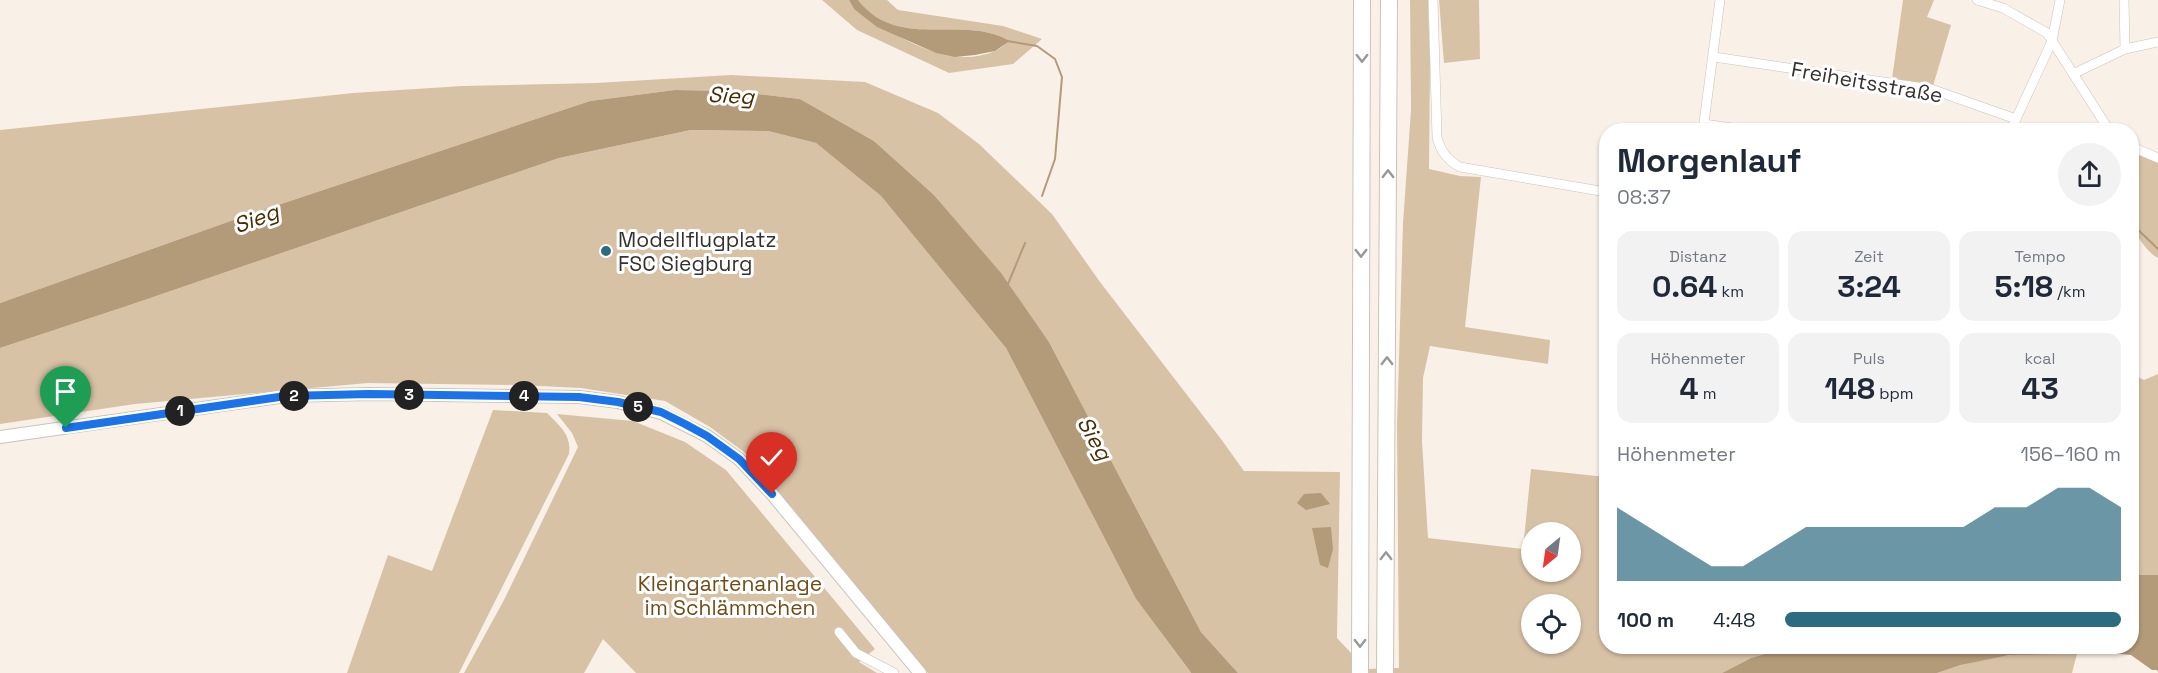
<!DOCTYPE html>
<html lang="de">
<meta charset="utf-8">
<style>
body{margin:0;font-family:"Space Grotesk",sans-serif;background:#f2f2f3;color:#1f2937;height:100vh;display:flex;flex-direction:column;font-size:22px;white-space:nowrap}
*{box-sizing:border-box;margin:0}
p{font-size:20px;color:#747a83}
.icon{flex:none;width:33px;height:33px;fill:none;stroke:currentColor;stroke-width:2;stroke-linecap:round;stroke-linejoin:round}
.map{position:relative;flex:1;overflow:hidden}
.drawer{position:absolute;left:1599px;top:123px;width:540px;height:531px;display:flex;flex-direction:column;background:#fff;border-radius:24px;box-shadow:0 2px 4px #0004}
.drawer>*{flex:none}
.needle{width:39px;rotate:209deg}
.tools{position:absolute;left:1521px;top:522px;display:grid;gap:12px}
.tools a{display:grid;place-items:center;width:60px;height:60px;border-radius:50%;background:#fff;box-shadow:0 2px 4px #0004;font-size:30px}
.pin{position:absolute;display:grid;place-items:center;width:51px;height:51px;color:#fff;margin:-62px -26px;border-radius:50% 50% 50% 0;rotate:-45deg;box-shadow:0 0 6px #0007}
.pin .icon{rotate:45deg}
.km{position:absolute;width:30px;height:30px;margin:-15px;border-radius:50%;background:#222;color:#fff;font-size:16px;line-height:30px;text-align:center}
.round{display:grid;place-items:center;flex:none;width:63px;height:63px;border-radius:32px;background:#f2f2f3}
.headline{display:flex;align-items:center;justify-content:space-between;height:102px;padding:0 18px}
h1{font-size:33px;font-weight:600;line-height:45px}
.stats{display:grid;grid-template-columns:repeat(3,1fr);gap:9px;height:102px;padding:6px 18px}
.stats div{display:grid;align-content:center;border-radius:15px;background:#f2f2f3;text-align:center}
.stats b{font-size:30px;font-weight:600}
.stats small{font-size:16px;font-weight:400}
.stats p{font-size:16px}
.chart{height:168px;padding:12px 18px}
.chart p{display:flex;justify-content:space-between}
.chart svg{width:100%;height:108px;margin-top:6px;fill:#2c6b80;opacity:.7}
ul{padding:0 18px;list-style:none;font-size:20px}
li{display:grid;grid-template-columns:96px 72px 1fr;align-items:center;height:45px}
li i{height:15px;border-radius:8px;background:#2c6b80}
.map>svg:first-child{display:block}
.green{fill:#d8c2a6;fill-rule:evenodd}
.water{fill:#b39a79}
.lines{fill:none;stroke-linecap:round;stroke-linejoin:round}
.stream{stroke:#b39a79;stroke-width:2}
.minor-casing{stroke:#cac3ba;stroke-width:10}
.secondary-casing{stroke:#cac3ba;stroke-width:14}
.motorway-casing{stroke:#cac3ba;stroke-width:18}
.minor{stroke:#fff;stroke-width:9}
.secondary{stroke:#fff;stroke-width:12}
.motorway{stroke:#fff;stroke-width:16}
.oneway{stroke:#9a9896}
.route-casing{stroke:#fff;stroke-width:12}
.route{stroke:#1a73e8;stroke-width:8}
.poi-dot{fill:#2c6b80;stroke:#fff;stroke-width:2}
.labels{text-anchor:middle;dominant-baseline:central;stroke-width:6;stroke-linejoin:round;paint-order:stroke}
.street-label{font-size:21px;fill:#34312e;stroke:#fff}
.poi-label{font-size:21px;fill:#34312e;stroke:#fff;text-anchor:start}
.park-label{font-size:21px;fill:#704c15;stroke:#fff}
.water-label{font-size:22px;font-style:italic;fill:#482e02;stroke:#fff}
</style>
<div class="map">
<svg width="2158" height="673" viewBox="0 0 2158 673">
<rect width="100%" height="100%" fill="#f9f1e8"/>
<g class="green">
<path d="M822,0H849L854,9C893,33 946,72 995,51C1000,49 1005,44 1010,41C961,13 899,52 858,0H887L898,10L1003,26L1042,39L1013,64L949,73L857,30Z"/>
<path d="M1410,0H1428L1430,62L1429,169L1460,176L1481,177L1465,327L1550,340L1548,364L1430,346L1423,378L1422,441L1428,538L1523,549L1531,469L1606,477V646L1789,647L1751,658L1722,673H1238L1201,632L1049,342L1001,274L934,195L874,141L800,99L731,91L675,90L590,101L239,218L0,303V130L353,93L462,86L596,83L731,75L865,82L938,113L979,144L1052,214L1100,282L1221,439L1244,471L1340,472L1337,638L1366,669L1399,668L1397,425L1403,223L1411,110ZM1532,532H1570V572H1532ZM1532,604H1570V644H1532Z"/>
<polygon points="1439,0 1479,0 1480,59 1444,63"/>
<polygon points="1903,0 1934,0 1927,17 1951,25 1933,86 1892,79"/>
<polygon points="691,130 768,131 816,143 881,196 1006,348 1136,599 1191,673 928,673 744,452 710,427 665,401 581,388 518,385 368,383 135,404 0,424 0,348 130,305 559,158"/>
<path d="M2132,150L2158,162V258C2146,252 2141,239 2132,230Z"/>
<polygon points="2132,374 2144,380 2158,374 2158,575 2132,575"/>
<path d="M493,410L547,413C559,425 572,435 569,454L459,673H347L388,555L432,571Z"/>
<polygon points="557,414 633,421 685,442 726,470 875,649 859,662 877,673 636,673 603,639 584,673 464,673 504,600 578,447 572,433"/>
<path d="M2078,650L2072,673H1937C1961,665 1986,657 2011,655C2034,653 2055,653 2078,650Z"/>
</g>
<g class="water">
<path d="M849,0H858C899,52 961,13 1010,41L995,51L975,55L955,57L936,53L877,27L854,9Z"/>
<polygon points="675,90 731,91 800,99 874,141 934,195 1001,273 1049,342 1201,632 1238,673 1191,673 1189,670 1136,599 1006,348 881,196 816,143 768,131 691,130 559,158 130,305 0,348 0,303 239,218 590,101"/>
<polygon points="1321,493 1330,504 1306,510 1297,503 1304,494"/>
<polygon points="1331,527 1333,549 1328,568 1320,565 1312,528"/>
<polygon points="2132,575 2158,575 2158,672 2157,670 2152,670 2131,655 2078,650 2052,654 2009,655 1961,665 1937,673 1722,673 1751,658 1789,647 2132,646"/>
</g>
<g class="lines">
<g class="stream">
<polyline points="1007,41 1037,46 1055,59 1062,77 1055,159 1042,196"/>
<polyline points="2132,224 2158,249"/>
<polyline points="1008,284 1025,243"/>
</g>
<defs>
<g id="minor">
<path d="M1433,0L1437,137C1440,151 1447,160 1460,167L1606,192"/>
<polyline points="1977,0 2003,8 2047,33 2109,130"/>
<polyline points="2124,0 2125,49"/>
<polyline points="1714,57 1931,89 2016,119"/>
<polyline points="2073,74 2125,49 2158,42"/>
<polyline points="1704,124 1746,130"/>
<polyline points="1703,130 1720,0"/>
<polyline points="2011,130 2052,41 2060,0"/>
<polyline points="2132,147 2158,158"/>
<polyline points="839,632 856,653 894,673"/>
</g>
<polyline id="secondary" points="0,437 286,396 369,394 579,397 618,402 661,413 707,436 739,459 772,494 920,673"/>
<g id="motorway">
<polyline points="1360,673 1362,0"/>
<polyline points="1385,673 1389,0"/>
</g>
</defs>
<use href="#minor" class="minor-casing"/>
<use href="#secondary" class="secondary-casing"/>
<use href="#motorway" class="motorway-casing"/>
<use href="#minor" class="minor"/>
<use href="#secondary" class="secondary"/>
<use href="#motorway" class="motorway"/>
</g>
<defs><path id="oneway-chevron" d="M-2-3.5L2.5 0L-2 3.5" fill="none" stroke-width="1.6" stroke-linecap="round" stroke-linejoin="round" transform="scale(1.5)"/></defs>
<g class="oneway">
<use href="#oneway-chevron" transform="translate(1362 58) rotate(90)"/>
<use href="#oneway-chevron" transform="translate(1388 174) rotate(-90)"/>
<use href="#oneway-chevron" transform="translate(1361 253) rotate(90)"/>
<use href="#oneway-chevron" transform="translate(1387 361) rotate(-90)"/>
<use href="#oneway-chevron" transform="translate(1386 556) rotate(-90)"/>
<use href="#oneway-chevron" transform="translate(1360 643) rotate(90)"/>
</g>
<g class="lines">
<defs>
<polyline id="route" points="66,428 286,396 369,394 579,397 618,402 661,412 685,424 707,436 739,459 772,494"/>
</defs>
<use href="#route" class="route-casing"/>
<use href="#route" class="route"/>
</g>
<circle class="poi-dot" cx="606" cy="251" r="6"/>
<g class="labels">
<g class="street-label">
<text transform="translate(1867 82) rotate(10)">Freiheitsstraße</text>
</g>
<g class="poi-label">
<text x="618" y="239">Modellflugplatz<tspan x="618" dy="24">FSC Siegburg</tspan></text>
</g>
<g class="park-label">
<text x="730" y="583">Kleingartenanlage<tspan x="730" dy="24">im Schlämmchen</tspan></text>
</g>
<g class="water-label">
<text transform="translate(731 95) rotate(3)">Sieg</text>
<text transform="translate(256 218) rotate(-20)">Sieg</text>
<text transform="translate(1095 438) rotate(60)">Sieg</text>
</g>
</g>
</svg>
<div class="tools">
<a><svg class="needle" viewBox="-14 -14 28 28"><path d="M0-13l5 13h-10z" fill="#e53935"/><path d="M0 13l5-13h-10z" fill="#747a83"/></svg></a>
<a><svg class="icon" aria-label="locate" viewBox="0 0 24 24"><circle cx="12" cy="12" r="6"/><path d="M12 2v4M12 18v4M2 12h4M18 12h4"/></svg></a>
</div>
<div class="pin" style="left:66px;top:428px;background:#1e9e55"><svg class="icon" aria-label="arrive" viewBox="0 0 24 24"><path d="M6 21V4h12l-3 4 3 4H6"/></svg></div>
<div class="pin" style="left:772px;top:494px;background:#d93025"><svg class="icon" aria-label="check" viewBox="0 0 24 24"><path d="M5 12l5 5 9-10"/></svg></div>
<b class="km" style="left:180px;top:411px">1</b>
<b class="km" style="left:294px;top:396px">2</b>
<b class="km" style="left:409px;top:395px">3</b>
<b class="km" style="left:524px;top:396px">4</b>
<b class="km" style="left:638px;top:407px">5</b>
<section class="drawer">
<div class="headline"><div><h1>Morgenlauf</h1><p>08:37</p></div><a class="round"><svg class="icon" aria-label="share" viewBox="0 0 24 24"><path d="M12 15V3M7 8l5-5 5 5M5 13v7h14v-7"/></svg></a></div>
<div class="stats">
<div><p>Distanz</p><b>0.64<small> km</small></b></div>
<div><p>Zeit</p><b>3:24</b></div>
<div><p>Tempo</p><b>5:18<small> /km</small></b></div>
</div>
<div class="stats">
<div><p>Höhenmeter</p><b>4<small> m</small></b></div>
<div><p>Puls</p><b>148<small> bpm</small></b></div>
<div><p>kcal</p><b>43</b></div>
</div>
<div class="chart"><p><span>Höhenmeter</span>156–160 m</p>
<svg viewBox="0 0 160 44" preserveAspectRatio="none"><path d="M0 44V14L10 22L20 30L30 38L40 38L50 30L60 22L70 22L80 22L90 22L100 22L110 22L120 14L130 14L140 6L150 6L160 14V44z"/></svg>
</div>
<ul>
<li><b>100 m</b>4:48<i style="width:100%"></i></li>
</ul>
</section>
</div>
